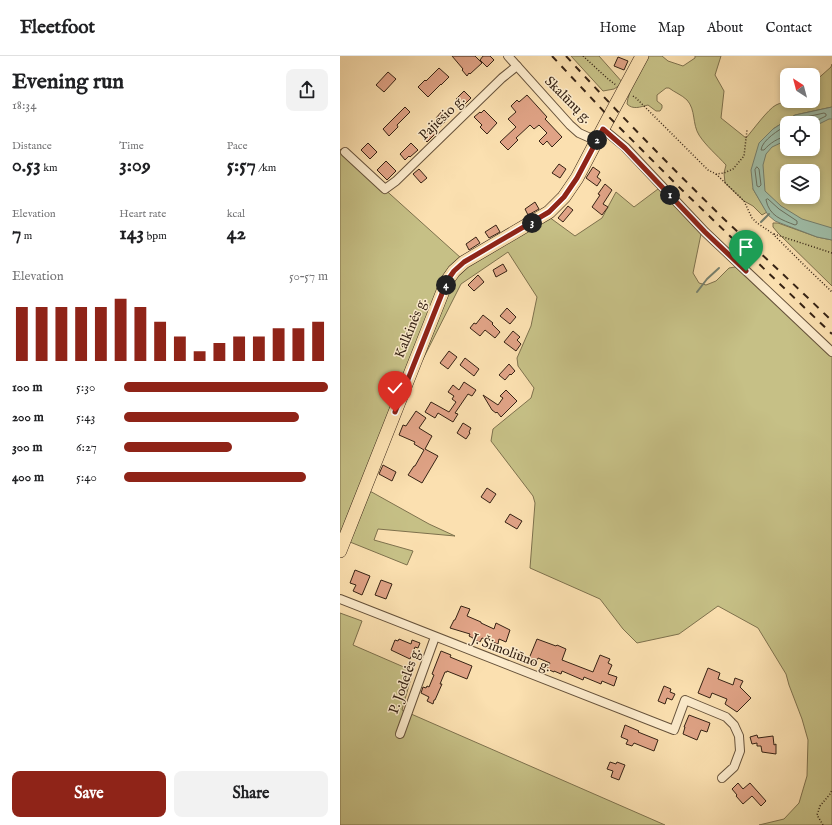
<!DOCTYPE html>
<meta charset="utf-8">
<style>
body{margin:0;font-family:"IM FELL English",serif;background:#f2f2f2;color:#202124;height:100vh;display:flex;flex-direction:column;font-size:15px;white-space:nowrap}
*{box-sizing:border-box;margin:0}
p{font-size:13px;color:#757577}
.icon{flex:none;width:22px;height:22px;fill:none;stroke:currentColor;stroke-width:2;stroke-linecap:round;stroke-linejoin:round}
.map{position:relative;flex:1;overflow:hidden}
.side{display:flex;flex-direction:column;background:#fff;width:340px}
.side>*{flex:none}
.needle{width:26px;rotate:324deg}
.fabs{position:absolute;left:440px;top:12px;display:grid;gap:8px}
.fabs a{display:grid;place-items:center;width:40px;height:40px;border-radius:8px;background:#fff;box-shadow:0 2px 6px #0003;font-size:20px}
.pin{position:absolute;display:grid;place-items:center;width:34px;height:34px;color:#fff;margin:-41px -17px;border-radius:50% 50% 50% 0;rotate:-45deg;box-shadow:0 0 4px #0007}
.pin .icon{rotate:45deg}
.km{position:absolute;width:20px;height:20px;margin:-10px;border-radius:50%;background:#222;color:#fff;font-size:11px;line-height:20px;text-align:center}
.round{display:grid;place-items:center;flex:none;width:42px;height:42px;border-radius:8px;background:#f2f2f2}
.headline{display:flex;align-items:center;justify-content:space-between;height:68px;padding:0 12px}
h1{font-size:22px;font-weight:700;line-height:30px}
.stats{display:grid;grid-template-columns:repeat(3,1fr);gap:6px;height:68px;padding:4px 12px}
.stats div{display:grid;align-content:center}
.stats b{font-size:20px;font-weight:700}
.stats small{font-size:11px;font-weight:400}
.stats p{font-size:11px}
.chart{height:112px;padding:8px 12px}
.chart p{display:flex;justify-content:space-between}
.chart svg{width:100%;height:72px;margin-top:4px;stroke:#8f2418;stroke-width:6}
.cta{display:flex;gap:8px;margin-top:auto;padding:8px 12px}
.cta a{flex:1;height:46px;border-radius:8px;background:#8f2418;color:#fff;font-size:16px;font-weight:700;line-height:46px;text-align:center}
.cta a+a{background:#f2f2f2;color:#202124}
ul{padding:0 12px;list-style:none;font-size:13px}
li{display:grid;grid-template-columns:64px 48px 1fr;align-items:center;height:30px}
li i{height:10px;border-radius:5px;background:#8f2418}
header{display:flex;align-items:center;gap:24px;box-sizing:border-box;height:56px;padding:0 20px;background:#fff;border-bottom:1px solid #e0e0e0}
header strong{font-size:19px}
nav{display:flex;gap:22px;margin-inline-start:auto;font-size:14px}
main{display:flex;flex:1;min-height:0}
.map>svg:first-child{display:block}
.green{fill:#c6c086;stroke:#7e714d;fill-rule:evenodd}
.water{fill:#9fbda8;stroke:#757f6d}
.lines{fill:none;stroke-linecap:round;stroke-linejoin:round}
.shore{stroke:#6a705e;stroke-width:1}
.stream{stroke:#757f6d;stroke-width:2}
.building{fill:#e0a386;stroke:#352214}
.minor-casing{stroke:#66523b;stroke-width:10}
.primary-casing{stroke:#352214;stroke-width:14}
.path{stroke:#352214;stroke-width:1.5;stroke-dasharray:1 2;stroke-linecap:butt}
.minor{stroke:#fcebcc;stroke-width:8}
.primary{stroke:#fbe0b0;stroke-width:13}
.rail{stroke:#352214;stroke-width:2;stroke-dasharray:7 7;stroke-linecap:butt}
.route-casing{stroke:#fff;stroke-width:8}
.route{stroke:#8f2418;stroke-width:5}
.labels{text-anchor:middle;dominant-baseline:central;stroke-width:3;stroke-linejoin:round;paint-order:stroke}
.street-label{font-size:14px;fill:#352214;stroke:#fcebcc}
</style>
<header>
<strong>Fleetfoot</strong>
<nav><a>Home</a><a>Map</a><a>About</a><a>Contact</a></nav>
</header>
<main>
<section class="side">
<div class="headline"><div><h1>Evening run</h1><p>18:34</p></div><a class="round"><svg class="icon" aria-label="share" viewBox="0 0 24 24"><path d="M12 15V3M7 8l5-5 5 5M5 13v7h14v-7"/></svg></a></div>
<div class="stats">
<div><p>Distance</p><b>0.53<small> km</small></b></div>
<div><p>Time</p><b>3:09</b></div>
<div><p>Pace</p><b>5:57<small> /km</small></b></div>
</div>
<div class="stats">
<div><p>Elevation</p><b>7<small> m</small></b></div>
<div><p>Heart rate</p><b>143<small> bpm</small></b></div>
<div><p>kcal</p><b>42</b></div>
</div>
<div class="chart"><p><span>Elevation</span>50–57 m</p>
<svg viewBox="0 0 160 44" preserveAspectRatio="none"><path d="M5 44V11M15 44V11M25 44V11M35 44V11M45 44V11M55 44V6M65 44V11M75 44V20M85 44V29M95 44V38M105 44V33M115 44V29M125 44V29M135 44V24M145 44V24M155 44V20"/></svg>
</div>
<ul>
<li><b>100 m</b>5:30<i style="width:100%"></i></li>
<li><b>200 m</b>5:43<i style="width:86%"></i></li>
<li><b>300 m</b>6:27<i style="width:53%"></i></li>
<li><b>400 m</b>5:40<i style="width:89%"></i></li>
</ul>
<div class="cta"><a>Save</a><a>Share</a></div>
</section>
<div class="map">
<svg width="492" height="769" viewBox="0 0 492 769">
<rect width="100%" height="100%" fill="#fbe0b0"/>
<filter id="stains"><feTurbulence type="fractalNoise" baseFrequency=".005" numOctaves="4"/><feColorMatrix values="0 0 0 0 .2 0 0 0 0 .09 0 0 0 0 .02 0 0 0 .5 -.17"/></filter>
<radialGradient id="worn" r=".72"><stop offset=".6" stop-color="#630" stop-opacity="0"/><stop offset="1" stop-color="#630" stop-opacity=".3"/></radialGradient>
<g class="green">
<polygon points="231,0 259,0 283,27 274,33 263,35"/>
<path d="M307,0H322L328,5L343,10L355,2V0H381L375,19L384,35L381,62L406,82C413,74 428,53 436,49C445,44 462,45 473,45V27L491,11L492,8V51L455,59L433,73L413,133L427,156L422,159L413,150L404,145L385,127L384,117L386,109C377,99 366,90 359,79C352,68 356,54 347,44C342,39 334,36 329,32H326L317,39V45L322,49V52L320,55H316L308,49C300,51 293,54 287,48C288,35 301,13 307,0Z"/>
<path d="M492,58V179L448,165L422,135V95L447,72V93H473V67ZM447,115H473V141H447Z"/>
<polygon points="0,93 121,202 0,479"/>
<polygon points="318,133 361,178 353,217 359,227 366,229 376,225 389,212 395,211 492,300 492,769 419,769 444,763 459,747 467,720 468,684 462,663 449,629 446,618 418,572 378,550 339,578 297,587 283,573 260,543 190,512 195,447 193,440 151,385 153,373 191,342 194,332 178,310 177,302 191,270 197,241 168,196 121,228 82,305 115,221 124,210 209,161 235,180 262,162 276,136 294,151"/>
<polygon points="433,167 438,167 477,181 492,184 492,230 438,177 433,171"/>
<polygon points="28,434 89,468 115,480 38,473 34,484 73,495 67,509 10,486"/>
<polygon points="0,557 22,565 13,589 73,615 62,654 325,769 0,769"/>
</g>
<polygon class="water" points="492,51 492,63 489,63 473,71 473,67 447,67 447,84 432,91 426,98 423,109 425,135 441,150 462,163 492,172 492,184 477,181 435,165 428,159 413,133 411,114 419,87 433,73 455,59"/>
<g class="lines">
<g class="shore">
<polyline points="450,67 457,63 484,57 486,58 486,60 472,67"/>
<path d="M447,69C439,74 422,84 421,94H424C430,87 438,82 447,80"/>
<polygon points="417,111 419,113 421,129 419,131 417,130 415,114"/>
<path d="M428,143L439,153L457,165V168L455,169C442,164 429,160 426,144Z"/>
</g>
<g class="stream">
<polyline points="421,166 429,158"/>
<polyline points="357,236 367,223 379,212"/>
</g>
</g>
<g class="building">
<polygon points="112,0 135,0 142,7 130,18 129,17 127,20 122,14 123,13"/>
<polygon points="143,0 150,0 154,4 147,11 140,4"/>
<polygon points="278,1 288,5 284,14 274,10"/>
<polygon points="99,12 109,21 101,29 101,28 88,41 78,31 85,24 86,25"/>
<polygon points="48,16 56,23 44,36 36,29"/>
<polygon points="124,35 131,42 123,50 116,43"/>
<polygon points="187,39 207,61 205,63 222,81 212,91 207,85 203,89 199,85 207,77 199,69 194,73 190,69 176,82 178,84 168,94 160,86 176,71 168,63 176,56 171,50 177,44 179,46"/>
<polygon points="65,51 70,56 57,69 58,71 49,80 43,73"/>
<polygon points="103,54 110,61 95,75 96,77 87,86 81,79 97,63 96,62"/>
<polygon points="144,54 157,67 147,78 140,71 142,69 134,61 140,56 141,57"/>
<polygon points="28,87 37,96 30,103 21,94"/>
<polygon points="71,87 78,94 70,101 69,100 65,104 60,98"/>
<polygon points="46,105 56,115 47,124 37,114"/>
<polygon points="219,108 226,113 220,122 212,117"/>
<polygon points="253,111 260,116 257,121 261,124 257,130 246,122"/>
<polygon points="79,113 87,122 81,127 73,118"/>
<polygon points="265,128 272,134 263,148 268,151 262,159 252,151 260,139 258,138"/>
<polygon points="195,146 199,153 188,159 185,153"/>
<polygon points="228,150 233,154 223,166 218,162"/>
<polygon points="156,169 160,176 149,182 145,176"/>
<polygon points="136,181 140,187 129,194 126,188"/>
<polygon points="163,208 167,215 156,221 153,214"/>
<polygon points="138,219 144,226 134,235 128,229"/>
<polygon points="167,252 176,261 170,268 160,260"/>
<polygon points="143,259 153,267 152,268 160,276 155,282 145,274 140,280 130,272 134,267 136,268"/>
<polygon points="173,275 180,281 177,284 181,288 176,295 164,286"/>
<polygon points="109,295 117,301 108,313 100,307"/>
<polygon points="125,302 139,313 134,320 120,309"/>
<polygon points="169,308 175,315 171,319 170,318 165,324 159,319"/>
<polygon points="124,326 136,334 132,340 128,338 115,357 118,358 113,366 98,357 95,362 85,356 91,346 109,356 116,346 112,343 114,340 108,336 113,329 119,334"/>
<polygon points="166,334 177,345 161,361 157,356 156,357 152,354 143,339 158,349 163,342 160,340"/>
<polygon points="76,355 86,362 79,372 92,380 85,393 98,400 82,427 68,419 74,410 75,410 84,394 74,388 75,386 59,379 63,369 66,370"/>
<polygon points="123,367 131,372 129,376 130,377 126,383 117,377"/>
<polygon points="43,409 56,416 52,425 39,418"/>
<polygon points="147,432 156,438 150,447 141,441"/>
<polygon points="170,458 182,465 177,473 165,466"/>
<polygon points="15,514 30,520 22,539 13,535 16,529 10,527"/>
<polygon points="41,524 52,528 46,543 35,539"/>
<polygon points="121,550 130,553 127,560 141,566 141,567 154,573 156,567 170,574 166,586 159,583 158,588 142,582 140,586 132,583 133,582 129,580 130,578 110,572 114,564 115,564"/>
<polygon points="59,583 71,588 72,584 80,587 78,592 75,591 70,603 51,594 55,584 58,585"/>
<polygon points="197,583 216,590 217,589 226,593 222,604 253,616 260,599 270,603 268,607 272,609 268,618 277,621 274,630 262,625 261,628 244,621 243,624 222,615 221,618 214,615 214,616 207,613 210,607 198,602 196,608 188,605"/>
<polygon points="101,595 111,599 110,601 132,610 127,623 107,615 107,616 105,616 100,628 102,628 95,644 94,644 93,648 87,645 89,641 81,637 83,631 86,632 87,630 89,631 94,619 92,618"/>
<polygon points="368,612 380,617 378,623 393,629 395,622 403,625 400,631 411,642 397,656 385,648 387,643 372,637 370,642 358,637"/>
<polygon points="324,630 331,633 330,636 335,638 332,644 327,642 325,648 318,645"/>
<polygon points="349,659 370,667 367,676 361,674 357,684 343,678 345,671 344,671"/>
<polygon points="285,669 299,675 298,676 318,684 314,695 294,687 292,690 286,688 288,684 281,681"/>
<polygon points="417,679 418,682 433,680 434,689 436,688 436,698 422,696 421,690 417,690 417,687 412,688 410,681"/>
<polygon points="270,706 276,708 277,706 285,709 279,724 271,721 273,715 267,713"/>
<polygon points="398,727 403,733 410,727 426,745 421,750 412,740 403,748 396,740 397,739 392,733"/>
</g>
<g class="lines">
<defs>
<g id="minor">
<polyline points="168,0 230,69 239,77 257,85"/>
<polyline points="263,73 285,91 365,176 492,296"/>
<polyline points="5,96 45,133 56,125 162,22 177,10"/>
<polyline points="0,543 334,674 345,644 386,661 394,669 399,680 400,695 394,711 382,722"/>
<polyline points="60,678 95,581"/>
</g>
<polyline id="primary" points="0,495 107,225 114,215 124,206 209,156 224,141 237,122 267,65 302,0"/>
</defs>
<use href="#minor" class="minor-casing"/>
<use href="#primary" class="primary-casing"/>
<g class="path">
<polyline points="243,0 268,23 276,29"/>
<polyline points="293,40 296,42 368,114 376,118 384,117 393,113 404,100 407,74"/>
<polyline points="376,118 404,145 412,162 417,167 432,177 465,210 492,236"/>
<polyline points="434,178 492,197"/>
<polyline points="483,769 477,759 480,750 490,738 492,734"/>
</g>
<use href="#minor" class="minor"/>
<use href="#primary" class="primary"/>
<g class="rail">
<polyline points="212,0 269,61 342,134 492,278"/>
<path d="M226,0C277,56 330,110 384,163C420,197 456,230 492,265"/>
</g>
</g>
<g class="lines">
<defs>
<polyline id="route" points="55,356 107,225 114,215 124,206 209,156 224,141 237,122 263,73 285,92 365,176 406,215"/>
</defs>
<use href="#route" class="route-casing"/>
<use href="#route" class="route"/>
</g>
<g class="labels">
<g class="street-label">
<text transform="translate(228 44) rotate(45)">Skalūnų g.</text>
<text transform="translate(102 62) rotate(-44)">Pajiesio g.</text>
<text transform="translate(71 272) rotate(-68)">Kalkinės g.</text>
<text transform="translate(171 597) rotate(21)">J. Šimoliūno g.</text>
<text transform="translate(65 625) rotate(-70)">P. Jodelės g.</text>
</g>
</g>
<rect width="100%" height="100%" filter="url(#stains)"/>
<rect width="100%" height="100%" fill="url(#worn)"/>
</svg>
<div class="fabs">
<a><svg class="needle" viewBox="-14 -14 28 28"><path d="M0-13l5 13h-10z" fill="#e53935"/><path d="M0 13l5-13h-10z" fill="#757577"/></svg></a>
<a><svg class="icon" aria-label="locate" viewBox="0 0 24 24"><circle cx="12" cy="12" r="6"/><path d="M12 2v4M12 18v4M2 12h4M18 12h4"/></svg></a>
<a><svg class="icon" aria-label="layers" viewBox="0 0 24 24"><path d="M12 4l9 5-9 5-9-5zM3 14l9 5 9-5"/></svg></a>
</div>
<div class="pin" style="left:406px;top:215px;background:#1e9e55"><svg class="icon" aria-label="arrive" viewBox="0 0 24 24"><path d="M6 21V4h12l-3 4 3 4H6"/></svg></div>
<div class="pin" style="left:55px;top:356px;background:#d93025"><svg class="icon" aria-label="check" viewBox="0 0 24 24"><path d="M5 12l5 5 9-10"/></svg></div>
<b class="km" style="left:330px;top:139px">1</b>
<b class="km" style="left:257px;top:84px">2</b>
<b class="km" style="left:192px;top:167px">3</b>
<b class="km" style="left:106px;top:229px">4</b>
</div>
</main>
